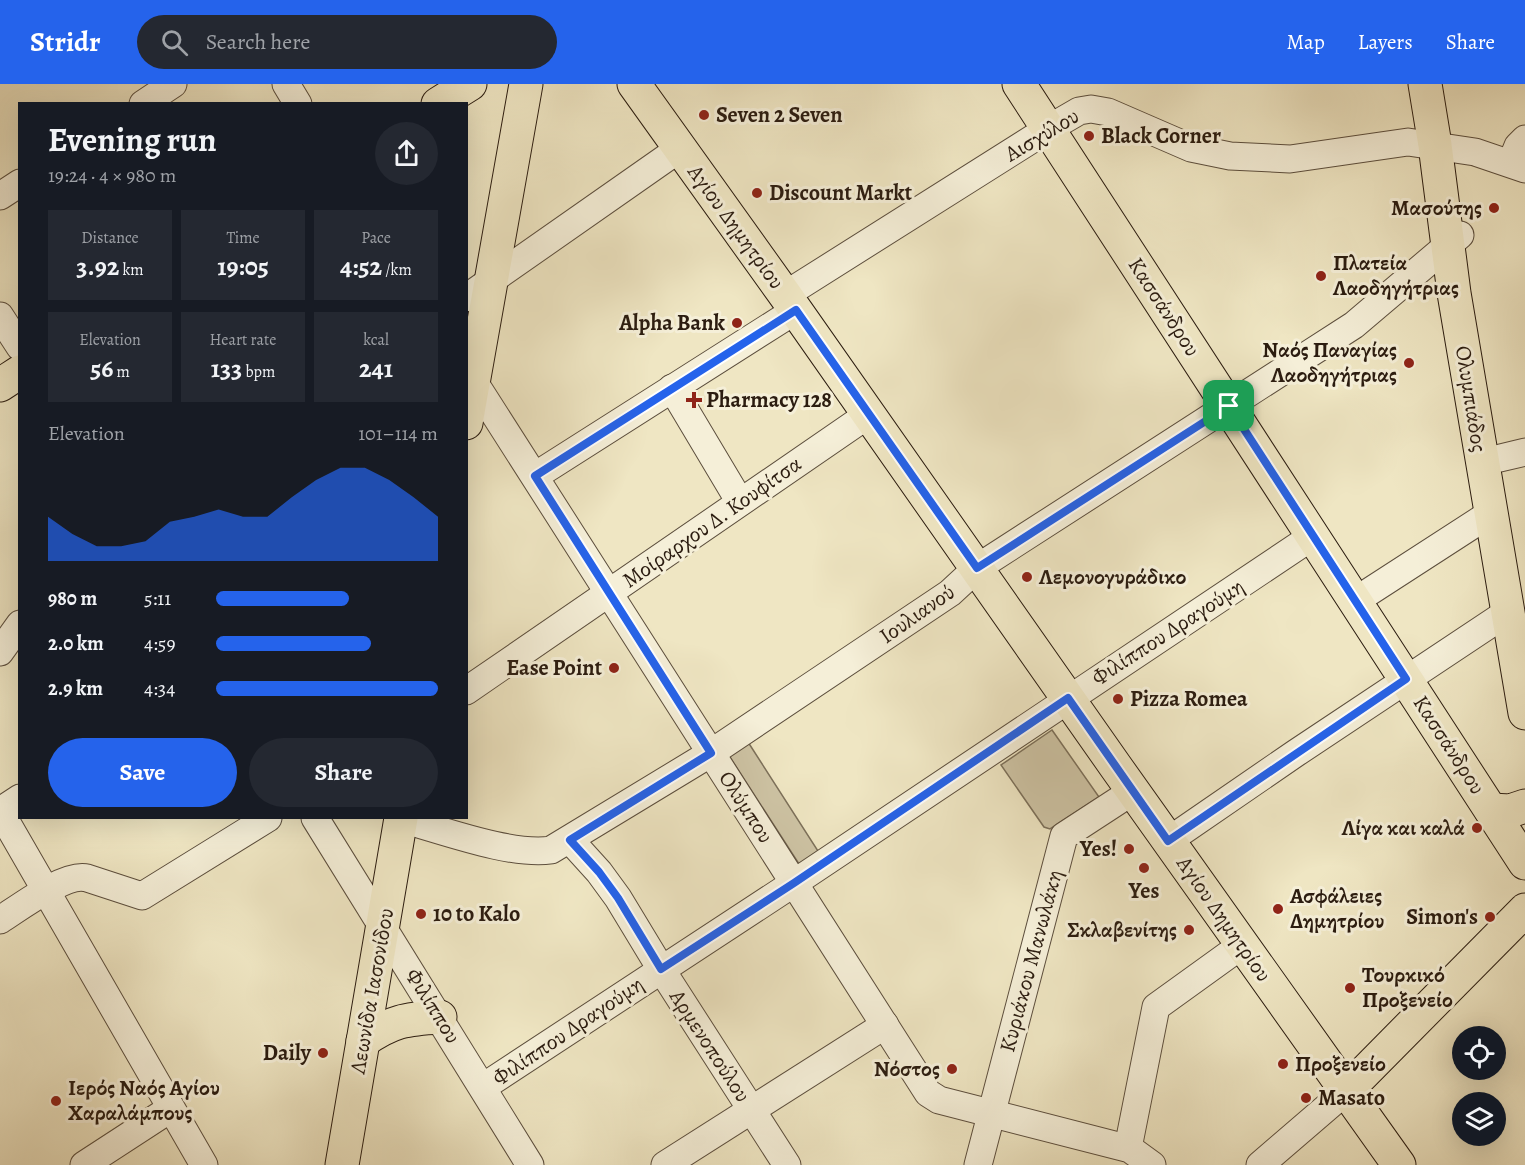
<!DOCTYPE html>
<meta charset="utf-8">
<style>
body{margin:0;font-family:Alegreya,serif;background:#242831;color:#f1f3f6;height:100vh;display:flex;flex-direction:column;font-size:22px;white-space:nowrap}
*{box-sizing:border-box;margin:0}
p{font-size:20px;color:#9ea1a6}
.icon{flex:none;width:33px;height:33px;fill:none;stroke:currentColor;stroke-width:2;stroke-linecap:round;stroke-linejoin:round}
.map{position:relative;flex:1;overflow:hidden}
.panel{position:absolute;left:18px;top:18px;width:450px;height:717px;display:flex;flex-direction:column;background:#171b24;border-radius:0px;box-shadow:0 6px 24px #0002}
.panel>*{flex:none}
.tools{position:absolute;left:1452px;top:942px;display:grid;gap:12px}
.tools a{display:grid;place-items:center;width:54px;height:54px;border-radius:50%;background:#171b24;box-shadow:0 6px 24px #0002;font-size:30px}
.pin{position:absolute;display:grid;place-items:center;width:51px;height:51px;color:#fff;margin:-26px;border-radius:12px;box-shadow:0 3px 9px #0006}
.round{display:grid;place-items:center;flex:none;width:63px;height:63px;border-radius:32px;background:#242831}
.summary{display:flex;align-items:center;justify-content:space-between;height:102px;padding:0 30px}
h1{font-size:33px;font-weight:600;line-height:45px}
.stats{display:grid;grid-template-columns:repeat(3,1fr);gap:9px;height:102px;padding:6px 30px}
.stats div{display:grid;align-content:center;border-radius:0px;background:#242831;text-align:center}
.stats b{font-size:26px;font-weight:600}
.stats small{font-size:16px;font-weight:400}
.stats p{font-size:16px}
.chart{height:168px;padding:12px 30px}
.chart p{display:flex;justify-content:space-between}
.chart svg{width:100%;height:108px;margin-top:6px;fill:#2563eb;opacity:.7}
.button{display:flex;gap:12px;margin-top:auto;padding:12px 30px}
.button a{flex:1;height:69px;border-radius:36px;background:#2563eb;color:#fff;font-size:24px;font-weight:600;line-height:69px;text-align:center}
.button a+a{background:#242831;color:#f1f3f6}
ul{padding:0 30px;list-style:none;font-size:20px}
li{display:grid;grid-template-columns:96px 72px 1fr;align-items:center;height:45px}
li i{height:15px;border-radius:8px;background:#2563eb}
header{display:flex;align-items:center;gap:36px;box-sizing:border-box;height:84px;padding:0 30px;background:#2563eb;color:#fff}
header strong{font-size:28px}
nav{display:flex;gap:33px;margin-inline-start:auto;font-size:21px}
.search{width:420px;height:54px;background:#242831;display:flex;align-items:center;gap:15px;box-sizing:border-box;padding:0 21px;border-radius:33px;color:#9ea1a6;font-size:22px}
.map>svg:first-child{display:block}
.green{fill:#cec4a5;stroke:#7c705a;stroke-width:1.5}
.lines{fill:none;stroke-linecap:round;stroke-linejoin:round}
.minor-casing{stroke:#5c4e3d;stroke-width:29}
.major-casing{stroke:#2b1c10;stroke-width:35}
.minor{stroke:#f5efd8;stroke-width:27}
.major{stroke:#efe6c3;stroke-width:33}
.route-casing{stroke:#fff;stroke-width:12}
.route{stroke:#2563eb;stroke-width:8}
.poi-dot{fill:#8f2418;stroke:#f5efd8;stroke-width:2}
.labels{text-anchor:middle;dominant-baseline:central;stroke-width:6;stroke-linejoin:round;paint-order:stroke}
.poi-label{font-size:22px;font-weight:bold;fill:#2b1c10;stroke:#f5efd8;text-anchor:start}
.street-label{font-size:22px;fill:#2b1c10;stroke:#f5efd8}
</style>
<header>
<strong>Stridr</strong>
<div class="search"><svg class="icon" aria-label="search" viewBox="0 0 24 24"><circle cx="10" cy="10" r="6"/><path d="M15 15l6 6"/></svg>Search here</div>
<nav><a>Map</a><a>Layers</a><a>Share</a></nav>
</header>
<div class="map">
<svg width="1525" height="1081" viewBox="0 0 1525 1081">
<rect width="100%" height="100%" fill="#efe6c3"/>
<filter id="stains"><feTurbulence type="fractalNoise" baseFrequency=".00333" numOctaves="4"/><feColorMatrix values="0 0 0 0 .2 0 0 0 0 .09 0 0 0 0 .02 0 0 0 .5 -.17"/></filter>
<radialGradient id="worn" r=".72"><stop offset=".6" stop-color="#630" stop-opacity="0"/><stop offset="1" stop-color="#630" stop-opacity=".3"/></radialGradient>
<g class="green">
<polygon points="1052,646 1099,713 1050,745 1044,743 1001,681"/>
<polygon points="748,658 818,767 799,780 728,670"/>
</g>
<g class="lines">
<defs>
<g id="minor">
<polyline points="286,0 298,20"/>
<polyline points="143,20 173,0"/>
<polyline points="1511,79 1518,62 1525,55"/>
<polyline points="0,112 20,99"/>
<polyline points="785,211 1048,45 1079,27 1091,25 1108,28 1191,64 1230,72 1290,75 1408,58 1475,68 1525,85"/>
<polyline points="466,214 679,65"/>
<polyline points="0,232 20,263"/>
<polyline points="467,287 928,1009 939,1016 1130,1065 1152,1081"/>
<polyline points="672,304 740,418"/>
<polyline points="1496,375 1525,368"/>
<polyline points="535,392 796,226"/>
<polyline points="1355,517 1491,429"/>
<polyline points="0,568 20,540"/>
<polyline points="466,607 869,330"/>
<polyline points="20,714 0,727 204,1081"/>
<polyline points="315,734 530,1081"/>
<path d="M401,735C442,746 511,772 551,766L711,669L950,509L977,484L1354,241L1460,151"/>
<polyline points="570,756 599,788 618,814 661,885 787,1081"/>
<polyline points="1168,757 1296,669 1508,528"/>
<path d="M0,836C19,824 66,788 87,794L142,812L268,734"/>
<polyline points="483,1003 794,799 1313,452"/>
<polyline points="1128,1064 1156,923 1242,861"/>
<polyline points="84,1081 170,1025"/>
<polyline points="665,1081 885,941"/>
<polyline points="978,1081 1064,752 1133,707"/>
<polyline points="1260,1081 1346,1007"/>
</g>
<g id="major">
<polyline points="634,0 785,211 1116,683 1399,1081"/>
<polyline points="1019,0 1525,779"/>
<polyline points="1425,0 1435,61 1454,209 1525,629"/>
<polyline points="438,20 470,0"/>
<polyline points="0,301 20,288"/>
<polyline points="466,339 526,0"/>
<polyline points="1491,726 1510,727 1525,722"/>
<path d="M363,957C392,937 405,935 440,933"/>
<polyline points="1346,1007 1525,826"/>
<polyline points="342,1081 401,734"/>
</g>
</defs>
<use href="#minor" class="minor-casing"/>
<use href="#major" class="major-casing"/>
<use href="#minor" class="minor"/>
<use href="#major" class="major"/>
</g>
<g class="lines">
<defs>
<polygon id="route" points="796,226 977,484 1229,322 1406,595 1168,757 1068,614 794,799 661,885 618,814 599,788 570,756 711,669 535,392"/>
</defs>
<use href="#route" class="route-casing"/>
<use href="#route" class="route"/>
</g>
<g class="poi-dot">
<circle cx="704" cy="31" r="6"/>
<circle cx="1089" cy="52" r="6"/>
<circle cx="757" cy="109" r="6"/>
<circle cx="1494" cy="124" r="6"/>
<circle cx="1321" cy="192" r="6"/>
<circle cx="737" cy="239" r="6"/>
<circle cx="1409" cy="279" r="6"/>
<path d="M691 307h6v6h6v6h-6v6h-6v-6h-6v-6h6z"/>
<circle cx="1027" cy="493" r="6"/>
<circle cx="614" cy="584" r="6"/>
<circle cx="1118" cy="615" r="6"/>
<circle cx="1477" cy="744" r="6"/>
<circle cx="1129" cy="765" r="6"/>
<circle cx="1144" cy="784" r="6"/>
<circle cx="1278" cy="825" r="6"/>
<circle cx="421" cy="830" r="6"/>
<circle cx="1490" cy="833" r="6"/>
<circle cx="1189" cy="846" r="6"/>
<circle cx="1350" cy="904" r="6"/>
<circle cx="323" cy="969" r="6"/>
<circle cx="1283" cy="980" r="6"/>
<circle cx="952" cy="985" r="6"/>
<circle cx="1306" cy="1014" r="6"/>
<circle cx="56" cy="1017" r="6"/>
</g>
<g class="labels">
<g class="poi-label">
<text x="716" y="31">Seven 2 Seven</text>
<text x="1101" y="52">Black Corner</text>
<text x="769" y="109">Discount Markt</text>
<text x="1482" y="124" text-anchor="end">Μασούτης</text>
<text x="1333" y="179">Πλατεία<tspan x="1333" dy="25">Λαοδηγήτριας</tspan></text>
<text x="725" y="239" text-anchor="end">Alpha Bank</text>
<text x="1397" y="266" text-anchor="end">Ναός Παναγίας<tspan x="1397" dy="25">Λαοδηγήτριας</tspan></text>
<text x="706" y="316">Pharmacy 128</text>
<text x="1039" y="493">Λεμονογυράδικο</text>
<text x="602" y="584" text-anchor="end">Ease Point</text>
<text x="1130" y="615">Pizza Romea</text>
<text x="1465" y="744" text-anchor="end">Λίγα και καλά</text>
<text x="1117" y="765" text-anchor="end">Yes!</text>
<text x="1144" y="807" text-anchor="middle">Yes</text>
<text x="1290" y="812">Ασφάλειες<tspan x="1290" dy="25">Δημητρίου</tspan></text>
<text x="433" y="830">10 to Kalo</text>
<text x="1478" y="833" text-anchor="end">Simon's</text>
<text x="1177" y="846" text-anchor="end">Σκλαβενίτης</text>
<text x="1362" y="891">Τουρκικό<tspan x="1362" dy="25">Προξενείο</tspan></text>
<text x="311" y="969" text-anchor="end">Daily</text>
<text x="1295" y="980">Προξενείο</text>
<text x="940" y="985" text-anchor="end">Νόστος</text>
<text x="68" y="1004">Ιερός Ναός Αγίου<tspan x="68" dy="25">Χαραλάμπους</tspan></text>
<text x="1318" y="1014">Masato</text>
</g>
<g class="street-label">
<text transform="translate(1042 51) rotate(-31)">Αισχύλου</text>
<text transform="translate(736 143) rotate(54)">Αγίου Δημητρίου</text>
<text transform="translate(1164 223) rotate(57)">Κασσάνδρου</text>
<text transform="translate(1471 315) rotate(81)">Ολυμπιάδος</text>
<text transform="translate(712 438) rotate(-35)">Μοίραρχου Δ. Κουφίτσα</text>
<text transform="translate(917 530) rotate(-35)">Ιουλιανού</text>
<text transform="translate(1168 548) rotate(-33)">Φιλίππου Δραγούμη</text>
<text transform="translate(1449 661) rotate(57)">Κασσάνδρου</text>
<text transform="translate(746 723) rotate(57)">Ολύμπου</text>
<text transform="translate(1224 835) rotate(55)">Αγίου Δημητρίου</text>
<text transform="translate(1031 877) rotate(-75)">Κυριάκου Μανωλάκη</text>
<text transform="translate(372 907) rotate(-80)">Λεωνίδα Ιασονίδου</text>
<text transform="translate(433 922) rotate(58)">Φιλίππου</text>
<text transform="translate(568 947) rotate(-34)">Φιλίππου Δραγούμη</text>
<text transform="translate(710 962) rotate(57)">Αρμενοπούλου</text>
</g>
</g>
<rect width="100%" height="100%" filter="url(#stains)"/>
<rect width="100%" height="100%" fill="url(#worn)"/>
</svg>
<div class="tools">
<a><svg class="icon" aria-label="locate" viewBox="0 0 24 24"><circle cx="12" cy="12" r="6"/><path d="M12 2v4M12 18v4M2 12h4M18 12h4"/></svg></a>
<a><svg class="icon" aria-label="layers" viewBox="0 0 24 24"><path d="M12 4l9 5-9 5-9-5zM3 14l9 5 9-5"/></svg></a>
</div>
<div class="pin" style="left:1229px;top:322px;background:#1e9e55"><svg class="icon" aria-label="arrive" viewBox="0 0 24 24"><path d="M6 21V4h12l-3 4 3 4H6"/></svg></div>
<section class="panel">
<div class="summary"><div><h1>Evening run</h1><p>19:24 · 4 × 980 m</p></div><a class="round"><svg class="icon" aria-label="share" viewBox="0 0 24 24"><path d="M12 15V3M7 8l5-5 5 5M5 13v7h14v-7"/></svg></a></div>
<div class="stats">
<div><p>Distance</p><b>3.92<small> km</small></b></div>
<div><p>Time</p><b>19:05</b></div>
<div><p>Pace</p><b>4:52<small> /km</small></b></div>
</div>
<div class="stats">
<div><p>Elevation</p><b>56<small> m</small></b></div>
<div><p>Heart rate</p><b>133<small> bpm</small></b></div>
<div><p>kcal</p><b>241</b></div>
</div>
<div class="chart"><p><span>Elevation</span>101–114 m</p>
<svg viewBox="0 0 160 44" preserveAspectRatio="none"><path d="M0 44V26L10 33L20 38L30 38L40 36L50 28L60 26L70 23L80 26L90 26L100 18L110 11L120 6L130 6L140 11L150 18L160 26V44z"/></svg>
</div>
<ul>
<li><b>980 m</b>5:11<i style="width:60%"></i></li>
<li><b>2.0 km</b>4:59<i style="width:70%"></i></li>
<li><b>2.9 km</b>4:34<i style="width:100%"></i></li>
</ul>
<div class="button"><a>Save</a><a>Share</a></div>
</section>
</div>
